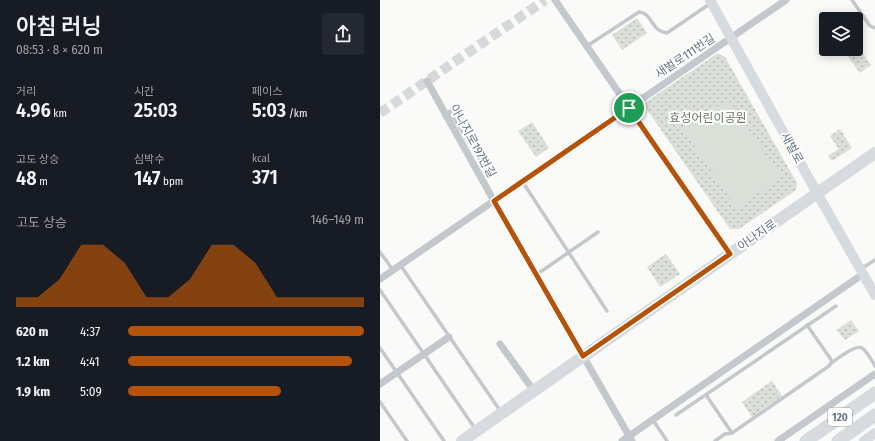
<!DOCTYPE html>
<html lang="ko">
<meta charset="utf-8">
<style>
body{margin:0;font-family:"Fira Sans Condensed","Noto Sans KR",sans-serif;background:#242831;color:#f1f3f6;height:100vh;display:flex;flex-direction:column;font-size:15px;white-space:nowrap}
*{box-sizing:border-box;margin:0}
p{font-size:13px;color:#9ea1a6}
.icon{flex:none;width:22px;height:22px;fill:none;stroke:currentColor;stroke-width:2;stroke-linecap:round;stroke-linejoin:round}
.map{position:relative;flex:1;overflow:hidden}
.drawer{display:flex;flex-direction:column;background:#171b24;width:380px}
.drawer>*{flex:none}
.buttons{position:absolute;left:439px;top:12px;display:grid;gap:8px}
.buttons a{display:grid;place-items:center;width:44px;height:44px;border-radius:4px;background:#171b24;box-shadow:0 2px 10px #0003;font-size:20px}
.pin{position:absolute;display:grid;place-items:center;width:34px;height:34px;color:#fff;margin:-17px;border:2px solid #fff;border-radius:50%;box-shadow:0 1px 4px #0007}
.round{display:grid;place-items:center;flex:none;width:42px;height:42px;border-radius:4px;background:#242831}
.summary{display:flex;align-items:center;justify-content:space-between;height:68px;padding:0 16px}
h1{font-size:22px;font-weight:600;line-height:30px}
.figures{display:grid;grid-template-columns:repeat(3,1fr);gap:6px;height:68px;padding:4px 16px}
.figures div{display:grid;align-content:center}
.figures b{font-size:20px;font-weight:600}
.figures small{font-size:11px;font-weight:400}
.figures p{font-size:11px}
.chart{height:112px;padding:8px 16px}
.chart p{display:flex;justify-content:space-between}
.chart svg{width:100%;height:72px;margin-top:4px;fill:#b45309;opacity:.7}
ul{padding:0 16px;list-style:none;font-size:13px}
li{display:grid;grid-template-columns:64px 48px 1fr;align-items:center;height:30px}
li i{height:10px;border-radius:5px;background:#b45309}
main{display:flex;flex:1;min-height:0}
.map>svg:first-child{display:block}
.grass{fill:url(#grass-dots)}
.garden{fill:#dadfd7}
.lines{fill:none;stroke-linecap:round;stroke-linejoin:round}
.secondary-tunnel{stroke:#d5d9db;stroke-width:10;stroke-dasharray:10 5;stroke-linecap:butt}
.lane{stroke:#c3c8cc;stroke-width:3.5}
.street{stroke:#c3c8cc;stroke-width:7}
.secondary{stroke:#d6dbdf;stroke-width:10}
.primary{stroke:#d6dbdf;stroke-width:12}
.highway{stroke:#d6dbdf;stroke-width:13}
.route-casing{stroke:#fff;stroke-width:8}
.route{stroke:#b45309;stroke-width:5}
.labels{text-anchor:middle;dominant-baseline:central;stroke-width:4;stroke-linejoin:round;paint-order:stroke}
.shield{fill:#fff;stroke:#939fa8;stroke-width:1}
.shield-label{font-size:11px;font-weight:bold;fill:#657683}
.street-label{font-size:12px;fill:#657683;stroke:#fff}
.park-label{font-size:12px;fill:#687a64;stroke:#fff}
</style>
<main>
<section class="drawer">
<div class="summary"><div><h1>아침 러닝</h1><p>08:53 · 8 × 620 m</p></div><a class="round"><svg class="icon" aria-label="share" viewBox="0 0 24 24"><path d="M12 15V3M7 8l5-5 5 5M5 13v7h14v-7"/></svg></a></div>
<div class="figures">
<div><p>거리</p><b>4.96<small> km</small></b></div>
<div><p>시간</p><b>25:03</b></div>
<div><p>페이스</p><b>5:03<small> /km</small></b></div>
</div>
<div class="figures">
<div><p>고도 상승</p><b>48<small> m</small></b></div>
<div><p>심박수</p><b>147<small> bpm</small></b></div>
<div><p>kcal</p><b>371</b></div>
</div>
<div class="chart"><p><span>고도 상승</span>146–149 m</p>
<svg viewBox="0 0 160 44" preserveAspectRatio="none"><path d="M0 44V38L10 38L20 27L30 6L40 6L50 17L60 38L70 38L80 27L90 6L100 6L110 17L120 38L130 38L140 38L150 38L160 38V44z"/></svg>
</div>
<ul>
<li><b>620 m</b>4:37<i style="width:100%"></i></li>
<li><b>1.2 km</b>4:41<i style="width:95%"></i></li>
<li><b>1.9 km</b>5:09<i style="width:65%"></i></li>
</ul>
</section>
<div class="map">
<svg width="495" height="441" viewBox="0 0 495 441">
<defs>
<pattern id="grass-dots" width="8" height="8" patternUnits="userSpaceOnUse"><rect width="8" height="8" fill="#dadfd7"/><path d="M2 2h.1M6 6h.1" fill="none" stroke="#b4b9b4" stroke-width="1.8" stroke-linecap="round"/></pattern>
</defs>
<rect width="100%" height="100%" fill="#fafaf8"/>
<g class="grass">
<polygon points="257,18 267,33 242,50 232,35"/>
<polygon points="478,46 491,65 480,73 466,54 476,49"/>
<polygon points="338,53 345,57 417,183 416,190 359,229 350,229 263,104"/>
<polygon points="152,122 169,148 156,157 138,131"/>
<polygon points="460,129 472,148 452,161 448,156 459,149 450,136"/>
<polygon points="286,254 300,274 280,287 267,267"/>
<polygon points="471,320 479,331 465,340 457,330"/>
<polygon points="392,381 402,396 372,417 362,402"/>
</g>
<polygon class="garden" points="348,99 401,177 357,208 303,130"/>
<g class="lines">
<polyline class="secondary-tunnel" points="0,113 165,0"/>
<g class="lane">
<polyline points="472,0 490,26 495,28"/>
<path d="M207,46L259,12C273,13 270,31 287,33L331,3"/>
<polyline points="142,181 227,311"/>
<polyline points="0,252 13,270"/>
<polyline points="21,266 121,412"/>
<polyline points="481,269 495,260"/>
<polyline points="156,275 218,232"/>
<polyline points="0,290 96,430"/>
<polyline points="0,348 64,441"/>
<path d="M450,364C456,360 475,344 482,348C487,351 492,361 495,366"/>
<polyline points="326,395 352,433"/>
<polyline points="0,402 27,441"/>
<polyline points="296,415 456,306"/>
<polyline points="273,420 287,441"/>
<polyline points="335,441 345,434 352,433 449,366 452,362 450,358 427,325"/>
</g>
<g class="street">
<polyline points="175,0 350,254"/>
<polyline points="47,81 114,201 252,441"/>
<polyline points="66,116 72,112 104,163"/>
<polyline points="0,279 406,0"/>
<polyline points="120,344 154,391"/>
<polyline points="0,384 69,337"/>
<polyline points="242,441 483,274"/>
<polyline points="398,441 495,374"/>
</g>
<g class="secondary">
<polyline points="330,0 437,193 495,295"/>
<polyline points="484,441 495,433"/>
</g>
<polyline class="primary" points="82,441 495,153"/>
<g class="highway">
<polyline points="426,441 495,393"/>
<polyline points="458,441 495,415"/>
</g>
</g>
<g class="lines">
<defs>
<polygon id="route" points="249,108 350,254 203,356 114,201"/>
</defs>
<use href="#route" class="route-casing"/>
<use href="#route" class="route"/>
</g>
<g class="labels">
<rect class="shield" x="448" y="408" width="24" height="18" rx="3"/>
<g class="shield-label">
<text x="460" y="417">120</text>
</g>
<g class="street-label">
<text transform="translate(305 56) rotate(-34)">새벌로111번길</text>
<text transform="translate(93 141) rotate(61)">아나지로197번길</text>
<text transform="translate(412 148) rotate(61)">새벌로</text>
<text transform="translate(377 235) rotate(-35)">아나지로</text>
</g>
<g class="park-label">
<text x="328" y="118">효성어린이공원</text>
</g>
</g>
</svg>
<div class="buttons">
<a><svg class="icon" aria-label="layers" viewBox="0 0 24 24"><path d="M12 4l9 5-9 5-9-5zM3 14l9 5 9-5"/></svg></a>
</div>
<div class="pin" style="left:249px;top:108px;background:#1e9e55"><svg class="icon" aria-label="arrive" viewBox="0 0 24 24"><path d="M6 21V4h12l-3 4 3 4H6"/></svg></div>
</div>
</main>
